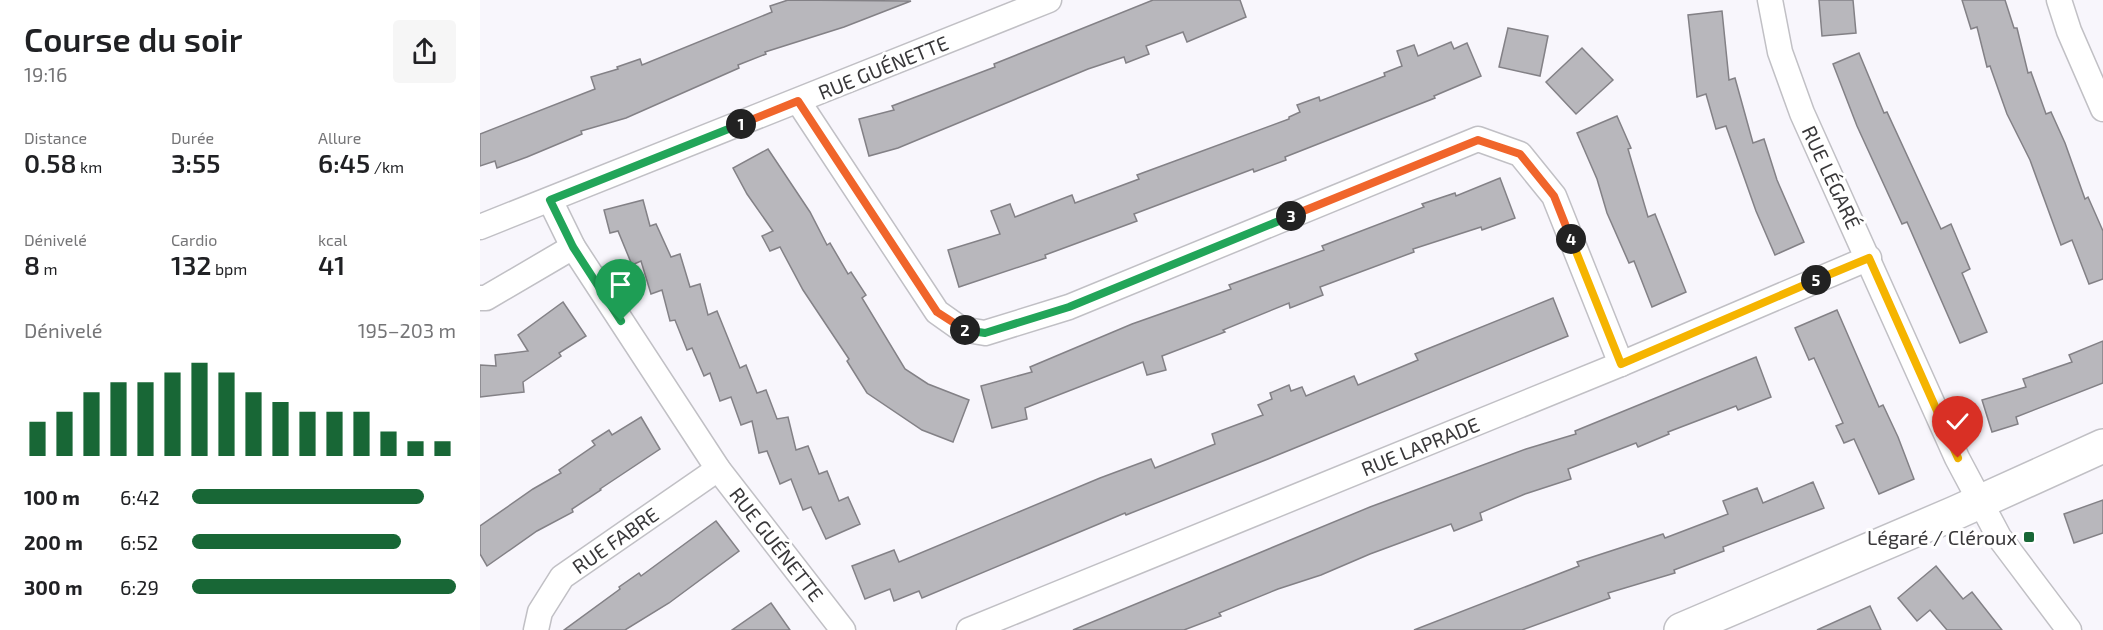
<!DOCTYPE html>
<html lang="fr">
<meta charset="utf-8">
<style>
body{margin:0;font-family:"Exo 2",sans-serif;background:#f6f6f6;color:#202124;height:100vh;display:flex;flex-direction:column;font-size:22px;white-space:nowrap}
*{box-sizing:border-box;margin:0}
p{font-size:20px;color:#757577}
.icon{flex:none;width:33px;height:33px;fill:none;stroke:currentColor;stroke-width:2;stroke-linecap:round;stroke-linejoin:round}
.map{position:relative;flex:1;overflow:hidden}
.panel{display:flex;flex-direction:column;background:#fff;width:480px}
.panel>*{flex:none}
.pin{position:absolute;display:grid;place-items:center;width:51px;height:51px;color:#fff;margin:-62px -26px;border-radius:50% 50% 50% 0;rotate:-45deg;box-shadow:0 0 6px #0007}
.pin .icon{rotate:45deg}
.km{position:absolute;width:30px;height:30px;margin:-15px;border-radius:50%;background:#222;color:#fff;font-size:16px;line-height:30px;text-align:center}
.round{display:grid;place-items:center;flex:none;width:63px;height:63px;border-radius:6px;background:#f6f6f6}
.summary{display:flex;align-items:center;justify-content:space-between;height:102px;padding:0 24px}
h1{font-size:33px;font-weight:600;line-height:45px}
.metrics{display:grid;grid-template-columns:repeat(3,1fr);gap:9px;height:102px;padding:6px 24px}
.metrics div{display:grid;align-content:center}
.metrics b{font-size:26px;font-weight:600}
.metrics small{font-size:16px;font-weight:400}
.metrics p{font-size:16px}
.chart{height:168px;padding:12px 24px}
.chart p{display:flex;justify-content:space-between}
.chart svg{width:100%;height:108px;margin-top:6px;stroke:#186736;stroke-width:6}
ul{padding:0 24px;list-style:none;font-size:20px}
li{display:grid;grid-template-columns:96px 72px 1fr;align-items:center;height:45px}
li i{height:15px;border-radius:8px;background:#186736}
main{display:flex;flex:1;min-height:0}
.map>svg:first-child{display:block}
.building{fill:#b8b7bc;stroke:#838186;stroke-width:1.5}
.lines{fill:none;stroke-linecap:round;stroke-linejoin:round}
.street-casing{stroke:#c1c0c5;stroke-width:27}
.secondary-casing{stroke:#c1c0c5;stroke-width:36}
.street{stroke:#fff;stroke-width:24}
.secondary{stroke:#fff;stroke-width:33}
.split-1-casing{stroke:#fff;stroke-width:12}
.split-2-casing{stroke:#fff;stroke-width:12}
.split-3-casing{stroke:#fff;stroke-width:12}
.split-4-casing{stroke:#fff;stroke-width:12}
.split-5-casing{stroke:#fff;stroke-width:12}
.split-6-casing{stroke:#fff;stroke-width:12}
.split-1{stroke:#22a559;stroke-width:8}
.split-2{stroke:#f0652b;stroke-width:8}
.split-3{stroke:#22a559;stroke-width:8}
.split-4{stroke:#f0652b;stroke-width:8}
.split-5{stroke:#f5b400;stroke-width:8}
.split-6{stroke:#f5b400;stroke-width:8}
.poi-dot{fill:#186736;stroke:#fff;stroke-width:2}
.labels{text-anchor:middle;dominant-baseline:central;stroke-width:6;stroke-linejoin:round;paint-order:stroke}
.street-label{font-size:20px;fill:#383739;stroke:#fff}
.poi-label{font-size:20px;fill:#383739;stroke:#fff;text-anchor:end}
</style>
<main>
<section class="panel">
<div class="summary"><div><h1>Course du soir</h1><p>19:16</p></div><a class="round"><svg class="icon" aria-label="share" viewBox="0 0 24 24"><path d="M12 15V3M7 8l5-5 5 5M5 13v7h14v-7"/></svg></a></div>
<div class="metrics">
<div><p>Distance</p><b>0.58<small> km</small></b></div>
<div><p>Durée</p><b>3:55</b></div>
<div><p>Allure</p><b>6:45<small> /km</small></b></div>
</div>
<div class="metrics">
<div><p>Dénivelé</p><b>8<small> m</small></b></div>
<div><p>Cardio</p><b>132<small> bpm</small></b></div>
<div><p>kcal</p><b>41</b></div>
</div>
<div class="chart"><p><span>Dénivelé</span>195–203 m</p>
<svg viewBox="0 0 160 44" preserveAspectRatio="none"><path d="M5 44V30M15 44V26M25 44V18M35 44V14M45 44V14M55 44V10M65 44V6M75 44V10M85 44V18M95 44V22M105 44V26M115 44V26M125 44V26M135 44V34M145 44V38M155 44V38"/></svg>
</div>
<ul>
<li><b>100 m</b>6:42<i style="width:88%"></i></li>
<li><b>200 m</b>6:52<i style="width:79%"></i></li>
<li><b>300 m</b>6:29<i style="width:100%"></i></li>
</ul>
</section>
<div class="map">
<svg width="1623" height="630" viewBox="0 0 1623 630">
<rect width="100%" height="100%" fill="#f8f6fc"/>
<g class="building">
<polygon points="308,0 431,1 364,27 285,52 286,54 258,65 259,68 146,118 101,131 102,134 47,157 17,168 15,161 0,166 0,134 115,89 111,77 138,69 137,67 160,59 162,65 292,12 290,6"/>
<polygon points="673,0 760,0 766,17 707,42 703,32 666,46 669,54 646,63 644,57 608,69 418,148 389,156 379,119 414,110 412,106 515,67 514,64"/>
<polygon points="1339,0 1373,0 1376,33 1342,36"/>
<polygon points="1482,0 1525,0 1534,28 1537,28 1548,73 1551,72 1566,114 1571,112 1585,143 1605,199 1608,197 1623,231 1623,279 1609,284 1592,240 1581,245 1550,160 1527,114 1510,66 1507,67 1497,27 1491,29"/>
<polygon points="1242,11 1249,80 1255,78 1273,143 1284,139 1297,180 1324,242 1295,255 1276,211 1246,126 1236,129 1226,94 1217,97 1208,15"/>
<polygon points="1028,28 1068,36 1060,76 1019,67"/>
<polygon points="971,42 974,49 987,43 1001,76 954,96 955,98 805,157 806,160 774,172 773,169 654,214 657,221 565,255 566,258 479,287 468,250 520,234 511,211 530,204 535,217 592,195 595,203 659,179 657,175 809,119 809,117 820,112 817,105 839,97 840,101 905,76 904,73 922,66 917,51 934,45 938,56"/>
<polygon points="1102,48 1133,80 1096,114 1066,82"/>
<polygon points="1379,53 1404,113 1407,112 1461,229 1471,224 1490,269 1482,273 1507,332 1480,343 1427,222 1422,224 1377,126 1353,64"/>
<polygon points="1137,116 1151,148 1148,149 1168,217 1175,214 1206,292 1172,307 1154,261 1149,263 1127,213 1117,179 1097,133"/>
<polygon points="288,149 330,212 347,245 350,243 368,274 371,272 386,295 382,298 425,369 448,384 489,400 473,442 442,430 387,393 367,361 369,359 323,290 300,247 290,251 282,236 293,231 267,194 253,168"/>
<polygon points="1020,178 1035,218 1002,230 1001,227 933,249 934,252 840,287 843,295 810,308 809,303 743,330 745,332 682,356 686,370 667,375 663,362 545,408 547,419 512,428 501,386 552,372 550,367 652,324 751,289 749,285 844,250 842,246 944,207 942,204 975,193 976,196"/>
<polygon points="163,200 170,226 176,224 191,257 200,254 210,287 220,284 228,315 237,311 260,368 266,365 277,393 286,390 297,419 308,417 316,450 328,446 339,474 347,471 359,501 368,497 380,524 346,539 331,507 323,510 311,479 300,484 287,451 279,453 272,421 261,425 251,397 240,401 230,373 224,376 212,348 207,350 195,320 190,321 182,290 171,294 161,261 152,265 138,231 130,233 124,210"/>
<polygon points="1073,298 1088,336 788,459 646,515 645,513 442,598 439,591 414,601 410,589 385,599 372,566 414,550 419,562 620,478 671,459 675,468 735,444 732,434 783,415 778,405 792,399 790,393 809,385 811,391 822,387 826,396 874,376 878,385 938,360 935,354"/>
<polygon points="83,302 106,336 79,353 81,356 43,382 44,392 0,397 0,365 16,366 15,355 48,351 38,335"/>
<polygon points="1357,310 1399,407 1403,405 1418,437 1434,479 1399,494 1374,439 1364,443 1356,426 1363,423 1334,358 1329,360 1315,328"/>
<polygon points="1623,341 1623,383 1536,417 1538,424 1512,432 1502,400 1546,387 1543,379 1592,362 1589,355"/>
<polygon points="1276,357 1291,397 1258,410 1256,406 1188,432 1189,434 1158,447 1156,443 1088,469 1091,479 1045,494 1000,513 1002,520 974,531 971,524 890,554 841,575 798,589 739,613 741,616 704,630 593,630 890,507 1046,449 1096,434 1095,431"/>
<polygon points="161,417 180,449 120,489 121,490 92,509 93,512 57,531 7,566 0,554 0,526 53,489 81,473 79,470 115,445 112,441 129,430 132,435"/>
<polygon points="1333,482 1344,508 1243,547 1244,551 1194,570 1195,573 1128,593 1130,598 1042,630 934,630 1099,566 1097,562 1183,534 1185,538 1248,514 1243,501 1277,488 1283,503"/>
<polygon points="1623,500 1623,533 1594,543 1584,514"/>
<polygon points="236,521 259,551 189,603 145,630 84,630 140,589 139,587 159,573 161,576"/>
<polygon points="1456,566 1483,599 1492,592 1522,630 1467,630 1450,610 1437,621 1418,598"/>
<polygon points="291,603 310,630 252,630"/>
<polygon points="1390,606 1401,630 1337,630"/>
</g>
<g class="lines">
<defs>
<g id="street">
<polyline points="1290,0 1300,52 1322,113 1477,458 1519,537 1589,630"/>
<polyline points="1579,0 1589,31 1623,109"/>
<polyline points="318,101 457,312 481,329 505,333 589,307 998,139 1040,154 1074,196 1141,364"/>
<polyline points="70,200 93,247 238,469 363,630"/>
<polyline points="0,227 569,0"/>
<polyline points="0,298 6,298 93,247"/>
<polyline points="56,630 60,612 82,577 238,469"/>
<polyline points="489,630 1141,364 1389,258"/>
</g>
<polyline id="secondary" points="1201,630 1475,513 1623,446"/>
</defs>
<use href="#street" class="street-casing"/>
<use href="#secondary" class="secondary-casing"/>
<use href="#street" class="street"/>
<use href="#secondary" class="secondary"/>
</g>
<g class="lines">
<defs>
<polyline id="split-1" points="141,321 93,247 70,200 261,124"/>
<polyline id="split-2" points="261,124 318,101 457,312 485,330"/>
<polyline id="split-3" points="485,330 505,333 589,307 811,216"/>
<polyline id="split-4" points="811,216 998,140 1040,154 1074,196 1091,239"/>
<polyline id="split-5" points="1091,239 1141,364 1336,280"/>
<polyline id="split-6" points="1336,280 1389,258 1478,458"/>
</defs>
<use href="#split-1" class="split-1-casing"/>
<use href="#split-2" class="split-2-casing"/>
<use href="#split-3" class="split-3-casing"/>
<use href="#split-4" class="split-4-casing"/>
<use href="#split-5" class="split-5-casing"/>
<use href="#split-6" class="split-6-casing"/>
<use href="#split-1" class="split-1"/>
<use href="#split-2" class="split-2"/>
<use href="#split-3" class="split-3"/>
<use href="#split-4" class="split-4"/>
<use href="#split-5" class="split-5"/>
<use href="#split-6" class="split-6"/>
</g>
<rect class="poi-dot" x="1543" y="531" width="12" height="12" rx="3"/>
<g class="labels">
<g class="street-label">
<text transform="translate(403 67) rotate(-22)">RUE GUÉNETTE</text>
<text transform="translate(1352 177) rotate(65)">RUE LÉGARÉ</text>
<text transform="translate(940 446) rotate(-22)">RUE LAPRADE</text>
<text transform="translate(135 540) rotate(-35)">RUE FABRE</text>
<text transform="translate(297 544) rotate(52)">RUE GUÉNETTE</text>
</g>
<g class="poi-label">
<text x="1537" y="537">Légaré / Cléroux</text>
</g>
</g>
</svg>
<div class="pin" style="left:141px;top:321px;background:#1e9e55"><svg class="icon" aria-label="arrive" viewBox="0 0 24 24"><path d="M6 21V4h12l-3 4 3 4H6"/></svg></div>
<div class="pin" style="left:1478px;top:458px;background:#d93025"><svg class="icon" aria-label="check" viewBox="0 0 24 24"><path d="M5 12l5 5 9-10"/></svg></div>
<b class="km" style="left:261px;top:124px">1</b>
<b class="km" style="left:485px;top:330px">2</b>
<b class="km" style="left:811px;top:216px">3</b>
<b class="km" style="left:1091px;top:239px">4</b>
<b class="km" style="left:1336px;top:280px">5</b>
</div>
</main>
